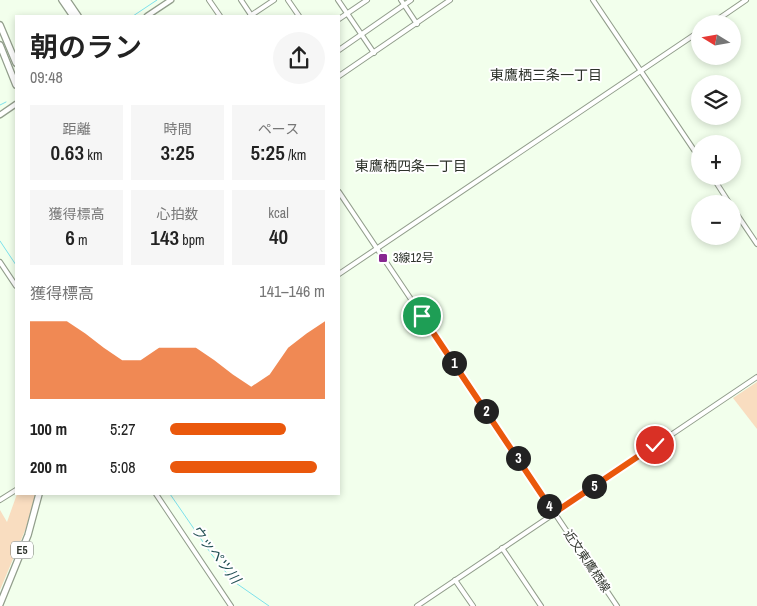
<!DOCTYPE html>
<html lang="ja">
<meta charset="utf-8">
<style>
body{margin:0;font-family:"Archivo Narrow","Noto Sans JP",sans-serif;background:#f6f6f6;color:#222;height:100vh;display:flex;flex-direction:column;font-size:19px;white-space:nowrap}
*{box-sizing:border-box;margin:0}
p{font-size:16px;color:#767676}
.icon{flex:none;width:28px;height:28px;fill:none;stroke:currentColor;stroke-width:2;stroke-linecap:round;stroke-linejoin:round}
.map{position:relative;flex:1;overflow:hidden}
.panel{position:absolute;left:15px;top:15px;width:325px;height:480px;display:flex;flex-direction:column;background:#fff;border-radius:0px;box-shadow:0 2px 8px #0003}
.panel>*{flex:none}
.needle{width:32px;rotate:281deg}
.controls{position:absolute;left:691px;top:15px;display:grid;gap:10px}
.controls a{display:grid;place-items:center;width:50px;height:50px;border-radius:50%;background:#fff;box-shadow:0 2px 8px #0003;font-size:25px}
.pin{position:absolute;display:grid;place-items:center;width:42px;height:42px;color:#fff;margin:-21px;border:2px solid #fff;border-radius:50%;box-shadow:0 1px 5px #0007}
.km{position:absolute;width:25px;height:25px;margin:-12px;border-radius:50%;background:#222;color:#fff;font-size:14px;line-height:25px;text-align:center}
.round{display:grid;place-items:center;flex:none;width:52px;height:52px;border-radius:26px;background:#f6f6f6}
.head{display:flex;align-items:center;justify-content:space-between;height:85px;padding:0 15px}
h1{font-size:28px;font-weight:600;line-height:38px}
.stats{display:grid;grid-template-columns:repeat(3,1fr);gap:8px;height:85px;padding:5px 15px}
.stats div{display:grid;align-content:center;border-radius:0px;background:#f6f6f6;text-align:center}
.stats b{font-size:21px;font-weight:600}
.stats small{font-size:14px;font-weight:400}
.stats p{font-size:14px}
.chart{height:140px;padding:10px 15px}
.chart p{display:flex;justify-content:space-between}
.chart svg{width:100%;height:90px;margin-top:5px;fill:#ea580c;opacity:.7}
ul{padding:0 15px;list-style:none;font-size:16px}
li{display:grid;grid-template-columns:80px 60px 1fr;align-items:center;height:38px}
li i{height:12px;border-radius:6px;background:#ea580c}
.map>svg:first-child{display:block}
.green{fill:#f9ddc0}
.lines{fill:none;stroke-linecap:round;stroke-linejoin:round}
.stream{stroke:#7de1eb;stroke-width:1}
.minor-casing{stroke:#929e8c;stroke-width:6}
.major-casing{stroke:#929e8c;stroke-width:7}
.highway-casing{stroke:#929e8c;stroke-width:8}
.minor{stroke:#fff;stroke-width:4}
.major{stroke:#fff;stroke-width:4.5}
.highway{stroke:#fff;stroke-width:5.5}
.route-casing{stroke:#fff;stroke-width:10}
.route{stroke:#ea580c;stroke-width:6}
.poi-dot{fill:#872690;stroke:#fff;stroke-width:2}
.labels{text-anchor:middle;dominant-baseline:central;stroke-width:4;stroke-linejoin:round;paint-order:stroke}
.shield{fill:#fff;stroke:#6c706a;stroke-width:1}
.shield-label{font-size:11px;font-weight:bold;fill:#2d322a}
.poi-label{font-size:12px;fill:#2d322a;stroke:#fff;text-anchor:start}
.street-label{font-size:12px;fill:#2d322a;stroke:#fff}
.neighbourhood-label{font-size:14px;fill:#2d322a;stroke:#fff}
.water-label{font-size:14px;font-style:italic;fill:#204e52;stroke:#fff}
</style>
<div class="map">
<svg width="757" height="606" viewBox="0 0 757 606">
<rect width="100%" height="100%" fill="#f2ffec"/>
<g class="green">
<polygon points="757,382 757,429 733,398"/>
<polygon points="17,494 36,494 26,528 0,590 0,510 7,522"/>
</g>
<g class="lines">
<g class="stream">
<polyline points="133,16 157,0"/>
<polyline points="0,105 6,102"/>
<polyline points="0,241 16,265"/>
<polyline points="170,494 212,555 233,581 269,606"/>
</g>
<defs>
<g id="minor">
<polyline points="209,0 220,16"/>
<polyline points="241,0 251,15"/>
<polyline points="288,0 299,16"/>
<polyline points="338,0 374,53"/>
<polyline points="401,0 417,24"/>
<polyline points="593,0 700,159"/>
<polyline points="250,16 274,0"/>
<polyline points="339,19 367,0"/>
<polyline points="711,24 746,0"/>
<polyline points="339,50 411,0"/>
<polyline points="339,76 450,0"/>
<polyline points="712,176 730,204"/>
<polyline points="339,192 617,606"/>
<polyline points="732,207 757,244"/>
<polyline points="0,262 16,286"/>
<polyline points="339,274 700,31"/>
<polyline points="156,494 231,606"/>
<polyline points="0,500 16,490"/>
<polyline points="502,548 541,606"/>
<polyline points="455,580 473,606"/>
<polyline points="417,606 757,377"/>
</g>
<g id="major">
<polyline points="147,16 171,0"/>
<polyline points="0,115 16,104"/>
</g>
<g id="highway">
<polyline points="62,0 73,16"/>
<polyline points="67,0 78,16"/>
<polyline points="0,25 16,63"/>
<polyline points="0,45 16,85"/>
<polyline points="0,604 28,535 39,494"/>
</g>
</defs>
<use href="#minor" class="minor-casing"/>
<use href="#major" class="major-casing"/>
<use href="#highway" class="highway-casing"/>
<use href="#minor" class="minor"/>
<use href="#major" class="major"/>
<use href="#highway" class="highway"/>
</g>
<g class="lines">
<defs>
<polyline id="route" points="422,316 554,513 655,445"/>
</defs>
<use href="#route" class="route-casing"/>
<use href="#route" class="route"/>
</g>
<rect class="poi-dot" x="378" y="253" width="10" height="10" rx="2.5"/>
<g class="labels">
<rect class="shield" x="11" y="541.5" width="22" height="17" rx="4"/>
<g class="shield-label">
<text x="22" y="550">E5</text>
</g>
<g class="poi-label">
<text x="393" y="258">3線12号</text>
</g>
<g class="street-label">
<text transform="translate(587 561) rotate(56)">近文東鷹栖線</text>
</g>
<g class="neighbourhood-label">
<text x="546" y="75">東鷹栖三条一丁目</text>
<text x="411" y="166">東鷹栖四条一丁目</text>
</g>
<g class="water-label">
<text transform="translate(216 554) rotate(52)">ウッペツ川</text>
</g>
</g>
</svg>
<div class="controls">
<a><svg class="needle" viewBox="-14 -14 28 28"><path d="M0-13l5 13h-10z" fill="#e53935"/><path d="M0 13l5-13h-10z" fill="#767676"/></svg></a>
<a><svg class="icon" aria-label="layers" viewBox="0 0 24 24"><path d="M12 4l9 5-9 5-9-5zM3 14l9 5 9-5"/></svg></a>
<a>+</a>
<a>−</a>
</div>
<div class="pin" style="left:422px;top:316px;background:#1e9e55"><svg class="icon" aria-label="arrive" viewBox="0 0 24 24"><path d="M6 21V4h12l-3 4 3 4H6"/></svg></div>
<div class="pin" style="left:655px;top:445px;background:#d93025"><svg class="icon" aria-label="check" viewBox="0 0 24 24"><path d="M5 12l5 5 9-10"/></svg></div>
<b class="km" style="left:454px;top:363px">1</b>
<b class="km" style="left:486px;top:411px">2</b>
<b class="km" style="left:518px;top:458px">3</b>
<b class="km" style="left:549px;top:506px">4</b>
<b class="km" style="left:594px;top:486px">5</b>
<section class="panel">
<div class="head"><div><h1>朝のラン</h1><p>09:48</p></div><a class="round"><svg class="icon" aria-label="share" viewBox="0 0 24 24"><path d="M12 15V3M7 8l5-5 5 5M5 13v7h14v-7"/></svg></a></div>
<div class="stats">
<div><p>距離</p><b>0.63<small> km</small></b></div>
<div><p>時間</p><b>3:25</b></div>
<div><p>ペース</p><b>5:25<small> /km</small></b></div>
</div>
<div class="stats">
<div><p>獲得標高</p><b>6<small> m</small></b></div>
<div><p>心拍数</p><b>143<small> bpm</small></b></div>
<div><p>kcal</p><b>40</b></div>
</div>
<div class="chart"><p><span>獲得標高</span>141–146 m</p>
<svg viewBox="0 0 160 44" preserveAspectRatio="none"><path d="M0 44V6L10 6L20 6L30 12L40 19L50 25L60 25L70 19L80 19L90 19L100 25L110 32L120 38L130 32L140 19L150 12L160 6V44z"/></svg>
</div>
<ul>
<li><b>100 m</b>5:27<i style="width:75%"></i></li>
<li><b>200 m</b>5:08<i style="width:95%"></i></li>
</ul>
</section>
</div>
